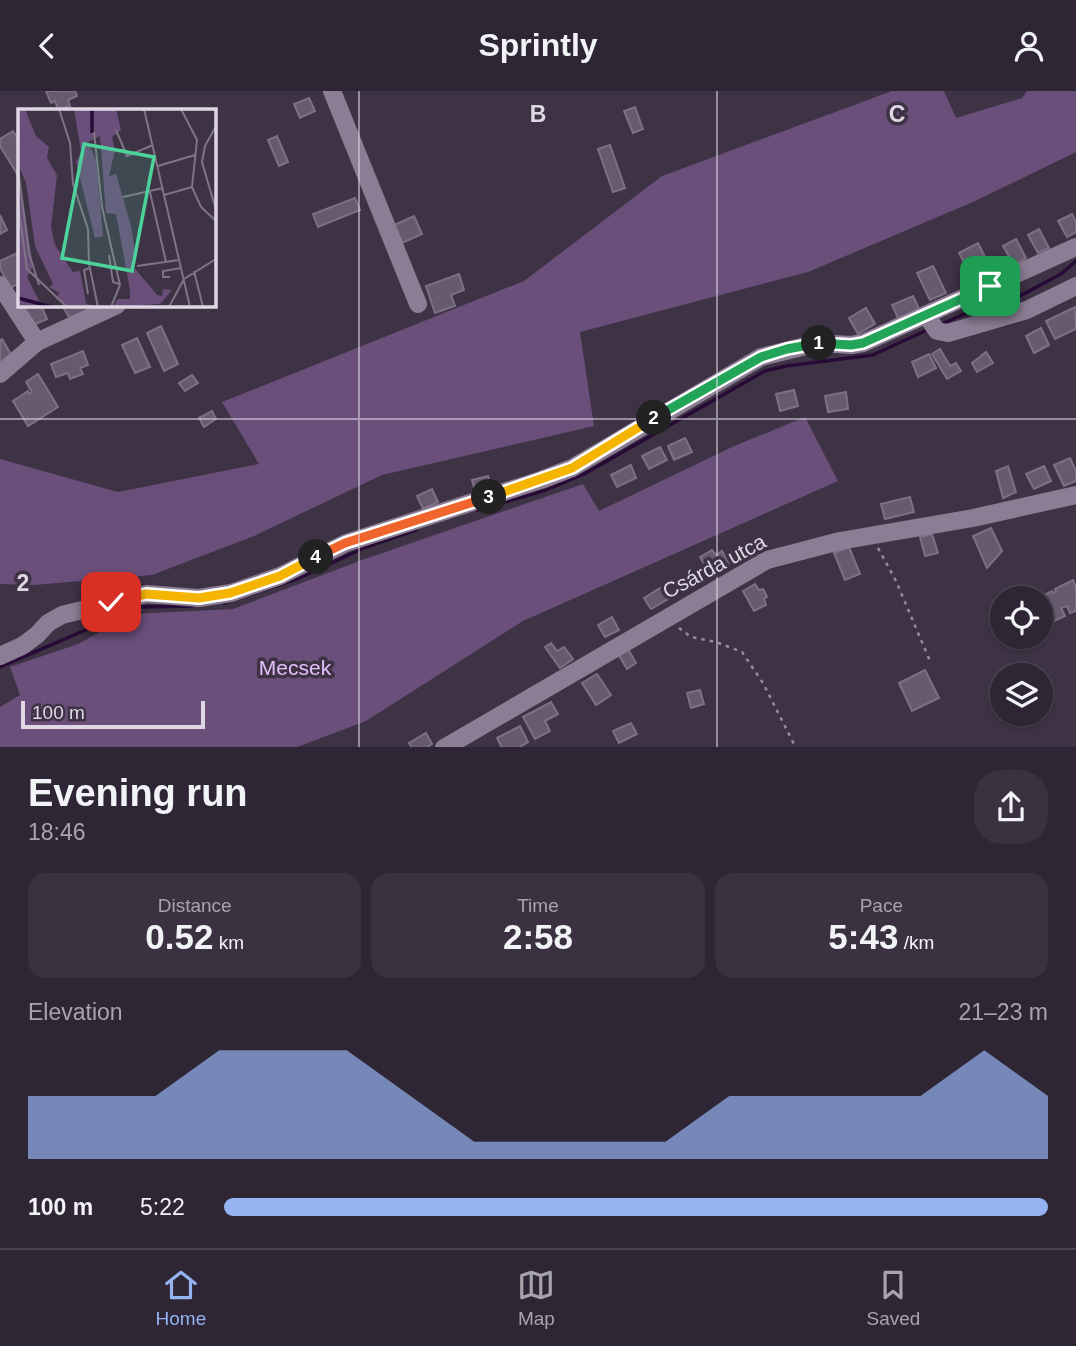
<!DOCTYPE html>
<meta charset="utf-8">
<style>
body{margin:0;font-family:Arial,sans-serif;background:#3a3240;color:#f1f3f6;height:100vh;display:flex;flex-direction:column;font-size:26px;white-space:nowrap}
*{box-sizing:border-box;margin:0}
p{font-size:23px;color:#a7a5ac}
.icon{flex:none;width:38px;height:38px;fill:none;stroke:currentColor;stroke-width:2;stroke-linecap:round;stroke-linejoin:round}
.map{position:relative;height:656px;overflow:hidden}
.sheet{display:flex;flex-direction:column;background:#2e2634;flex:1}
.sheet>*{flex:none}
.controls{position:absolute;left:990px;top:495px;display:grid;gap:14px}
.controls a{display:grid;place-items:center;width:63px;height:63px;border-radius:50%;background:#2e2634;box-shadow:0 2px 5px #0004,0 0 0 2px #49434f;font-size:35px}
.scale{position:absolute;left:21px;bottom:18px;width:184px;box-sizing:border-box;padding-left:7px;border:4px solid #dfd8e4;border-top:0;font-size:19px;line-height:24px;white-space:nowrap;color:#dfd8e4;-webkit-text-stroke:5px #3e3245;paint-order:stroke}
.pin{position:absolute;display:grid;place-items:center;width:60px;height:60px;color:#fff;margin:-30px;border-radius:14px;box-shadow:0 4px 10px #0006}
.km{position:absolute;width:35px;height:35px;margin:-18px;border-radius:50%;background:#222;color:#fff;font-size:19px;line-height:35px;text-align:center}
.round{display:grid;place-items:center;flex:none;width:74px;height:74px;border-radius:28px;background:#3a3240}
.summary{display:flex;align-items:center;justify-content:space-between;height:119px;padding:0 28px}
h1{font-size:38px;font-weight:700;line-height:52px}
.metrics{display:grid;grid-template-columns:repeat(3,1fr);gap:10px;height:119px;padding:7px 28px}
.metrics div{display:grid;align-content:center;border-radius:18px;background:#3a3240;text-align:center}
.metrics b{font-size:35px;font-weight:700}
.metrics small{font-size:19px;font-weight:400}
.metrics p{font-size:19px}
.chart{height:196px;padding:14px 28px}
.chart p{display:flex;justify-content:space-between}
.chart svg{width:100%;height:126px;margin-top:7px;fill:#95b2f1;opacity:.7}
ul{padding:0 28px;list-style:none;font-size:23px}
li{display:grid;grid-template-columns:112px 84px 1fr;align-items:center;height:52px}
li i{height:18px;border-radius:9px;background:#95b2f1}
header{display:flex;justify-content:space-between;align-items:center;height:91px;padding:0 28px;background:#2e2634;font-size:32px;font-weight:700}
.tabs{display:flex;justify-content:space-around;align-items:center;height:98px;border-top:2px solid #49434f;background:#2e2634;font-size:19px;color:#a7a5ac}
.tabs a{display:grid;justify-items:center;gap:4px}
.tabs .active{color:#95b2f1}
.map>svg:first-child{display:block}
.green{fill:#694f7a}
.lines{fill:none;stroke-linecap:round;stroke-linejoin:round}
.stream{stroke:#270b36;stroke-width:3.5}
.building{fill:#675a6f;stroke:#7d7086;stroke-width:2}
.path{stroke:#968c9b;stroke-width:2.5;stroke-dasharray:3.5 5;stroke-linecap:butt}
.minor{stroke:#8b7d94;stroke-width:18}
.split-1-casing{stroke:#fff;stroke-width:14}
.split-2-casing{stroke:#fff;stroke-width:14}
.split-3-casing{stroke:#fff;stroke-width:14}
.split-4-casing{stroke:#fff;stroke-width:14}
.split-5-casing{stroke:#fff;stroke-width:14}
.split-1{stroke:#22a559;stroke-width:9}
.split-2{stroke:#22a559;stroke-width:9}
.split-3{stroke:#f5b400;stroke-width:9}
.split-4{stroke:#f0652b;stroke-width:9}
.split-5{stroke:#f5b400;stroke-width:9}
.grid{fill:none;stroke:#dfd8e4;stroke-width:2;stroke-opacity:0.55}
.labels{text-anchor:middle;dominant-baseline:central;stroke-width:7;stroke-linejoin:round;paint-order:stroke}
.street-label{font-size:21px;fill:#dfd8e4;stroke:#3e3245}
.park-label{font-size:21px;fill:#e4c0fb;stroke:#3e3245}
.inset-river{fill:none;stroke:#270b36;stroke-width:3.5}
.inset-road{fill:none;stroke:#7e7485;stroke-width:2}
.view{fill:#4cd39b;fill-opacity:0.15;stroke:#4cd39b;stroke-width:3.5}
.inset-edge{fill:none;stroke:#dfd8e4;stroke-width:3.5}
.grid-label{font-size:23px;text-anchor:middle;font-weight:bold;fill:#dfd8e4;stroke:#3e3245;stroke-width:7;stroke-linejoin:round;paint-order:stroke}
</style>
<header><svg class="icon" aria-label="back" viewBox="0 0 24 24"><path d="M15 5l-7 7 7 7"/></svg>Sprintly<svg class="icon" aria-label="person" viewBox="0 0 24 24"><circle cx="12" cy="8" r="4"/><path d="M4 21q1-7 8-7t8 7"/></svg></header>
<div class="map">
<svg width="1076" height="657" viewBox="0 0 1076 657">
<rect width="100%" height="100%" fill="#3e3245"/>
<g class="green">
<polygon points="892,0 944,0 956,27 1022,7 1027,0 1076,0 1076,61 973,111 808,181 580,241 594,335 382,384 254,445 152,484 34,494 0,493 0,368 118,401 259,373 222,311 524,190 662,85"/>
<polygon points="805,326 838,390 523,530 366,630 297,656 0,656 0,616 20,604 10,576 78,553 132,523 233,518 362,469 583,393 599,420 732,356"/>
</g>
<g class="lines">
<g class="stream">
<polyline points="939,234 969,221 1014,208 1061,183 1076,170"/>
<polyline points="477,419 546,399 584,383 765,280 786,275 873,264 929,238"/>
<polyline points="224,512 297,488 366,456 416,439"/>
<polyline points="0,576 139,516 192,515"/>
</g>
</g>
<g class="building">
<polygon points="46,0 75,0 77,5 68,9 70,15 58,19 55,10 51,12"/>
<polygon points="309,7 315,20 300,27 294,13"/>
<polygon points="635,16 643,38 633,42 624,20"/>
<polygon points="13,40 17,46 19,44 19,86 0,55 0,48"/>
<polygon points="277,45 288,71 279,75 268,49"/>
<polygon points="610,54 625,97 613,101 598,58"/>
<polygon points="355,107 360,119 318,136 313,123"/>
<polygon points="1072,123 1076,131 1076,141 1067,146 1058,130"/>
<polygon points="0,124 7,139 0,143"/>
<polygon points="414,125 422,143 400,153 392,135"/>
<polygon points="1039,138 1049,157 1038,162 1028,144"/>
<polygon points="1016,148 1026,167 1014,174 1003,155"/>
<polygon points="978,152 993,182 975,192 959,162"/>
<polygon points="17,162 19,167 19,192 10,197 0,177 0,170"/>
<polygon points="933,175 946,202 930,209 917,182"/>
<polygon points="459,183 464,199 451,204 455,215 435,222 426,195"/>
<polygon points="913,205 920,220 899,229 892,214"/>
<polygon points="19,214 41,214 47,228 29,236"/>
<polygon points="62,214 84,214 87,219 70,228"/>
<polygon points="1075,216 1076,238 1055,248 1046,230"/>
<polygon points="866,217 875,233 858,243 849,227"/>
<polygon points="161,235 178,273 164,280 147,242"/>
<polygon points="1041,237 1049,254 1034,262 1026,245"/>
<polygon points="137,247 150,276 135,282 122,254"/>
<polygon points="2,248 12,265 0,273 0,249"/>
<polygon points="940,258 950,275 956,272 961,280 947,288 932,263"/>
<polygon points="83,260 88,274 80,277 83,283 70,288 68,282 56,286 51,273"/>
<polygon points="986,261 993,272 977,281 972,272"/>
<polygon points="929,263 936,277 918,286 912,271"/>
<polygon points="38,283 58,316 28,335 13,310 28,300 29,303 32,301 26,291"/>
<polygon points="192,284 198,292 185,300 179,292"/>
<polygon points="794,299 798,315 780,320 776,303"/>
<polygon points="846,301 848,318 828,321 825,305"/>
<polygon points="212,320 216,328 204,336 199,327"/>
<polygon points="685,347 692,361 674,369 668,355"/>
<polygon points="660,356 667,369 649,378 642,365"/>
<polygon points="1070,367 1076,380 1076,390 1064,395 1054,374"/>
<polygon points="631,374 636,387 617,396 611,384"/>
<polygon points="1008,375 1016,401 1003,407 996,380"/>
<polygon points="1044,375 1051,390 1034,398 1026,383"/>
<polygon points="488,385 492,400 481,403 480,399 475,400 472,389"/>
<polygon points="432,398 438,411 423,418 417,405"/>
<polygon points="910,406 914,421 885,428 881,413"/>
<polygon points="991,437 1002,460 987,477 973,445"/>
<polygon points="932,443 938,462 925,465 920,446"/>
<polygon points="849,456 860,483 845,489 834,462"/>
<polygon points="712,459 716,464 722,460 730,473 711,484 700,466"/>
<polygon points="1073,489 1076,496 1076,520 1070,522 1067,515 1061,517 1065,525 1050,532 1041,514 1041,508 1038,507 1052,500 1053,502 1056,500 1055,498"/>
<polygon points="755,493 759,499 763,498 767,506 764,508 766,514 754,520 743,500"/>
<polygon points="665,494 672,506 651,518 644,507"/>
<polygon points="612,526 619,539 605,546 598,534"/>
<polygon points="551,552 557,560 564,556 573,568 560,577 545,556"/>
<polygon points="628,558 636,572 627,578 618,563"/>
<polygon points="925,579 939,607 912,620 899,592"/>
<polygon points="597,583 611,604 596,614 582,592"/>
<polygon points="700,599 704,613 691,617 687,602"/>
<polygon points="551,611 558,623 545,630 550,640 535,648 523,626"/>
<polygon points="631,632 637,643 619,652 613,640"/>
<polygon points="520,635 528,651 518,657 502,657 497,647"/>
<polygon points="426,642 432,653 426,657 412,657 409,652"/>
</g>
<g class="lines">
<g class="path">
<polyline points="878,457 896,490 930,570"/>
<polyline points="679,537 691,546 716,551 742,561 763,592 796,657"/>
</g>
<g class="minor">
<polyline points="332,0 418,213"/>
<polyline points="0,194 37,251 0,283"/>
<polyline points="926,224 937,240 948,242 1027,219 1076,195"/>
<polyline points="37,251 117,214"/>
<polyline points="0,565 22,555 37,544 48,532 62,524 147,503 199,507 231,502 280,485 346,452 541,389 572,377 761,266 818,252 851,254 863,252 1076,156"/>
<polyline points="444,657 767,469 840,450 973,427 1076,404"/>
</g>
</g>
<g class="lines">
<defs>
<polyline id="split-1" points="819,252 851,254 863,252 990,195"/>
<polyline id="split-2" points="654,327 761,266 787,258 819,252"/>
<polyline id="split-3" points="489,406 572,377 654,327"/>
<polyline id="split-4" points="316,466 345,452 489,406"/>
<polyline id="split-5" points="111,511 146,503 199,507 230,502 280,485 316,466"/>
</defs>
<use href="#split-1" class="split-1-casing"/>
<use href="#split-2" class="split-2-casing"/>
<use href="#split-3" class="split-3-casing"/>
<use href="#split-4" class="split-4-casing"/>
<use href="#split-5" class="split-5-casing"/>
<use href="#split-1" class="split-1"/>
<use href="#split-2" class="split-2"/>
<use href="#split-3" class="split-3"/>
<use href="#split-4" class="split-4"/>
<use href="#split-5" class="split-5"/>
</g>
<path class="grid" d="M359,0V657M717,0V657M0,328H1076"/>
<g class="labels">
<g class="street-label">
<text transform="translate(714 475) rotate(-28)">Csárda utca</text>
</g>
<g class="park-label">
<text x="295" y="576">Mecsek</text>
</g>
</g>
<g transform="translate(18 18)">
<rect width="198" height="198" fill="#3e3245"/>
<path d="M0,0H7L18,27L31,38L29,49L39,66L33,118L37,136L55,163L62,162L68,194L76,198H51L38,190L41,184L31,178L35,175L17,137L8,74L0,55ZM56,0H98L103,21L94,28L97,41L91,67L98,65L113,117L118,148L114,149V156L139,186L144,187L145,180L154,181L142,195L95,198L100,190H112V181L98,105L88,104L82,27L70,33L78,51L85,127L77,129L58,53L63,43ZM0,61L15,157L9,168L21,192L32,198H0Z" fill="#694f7a"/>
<path class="inset-river" d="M74,0V24M0,189L34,198"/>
<path class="inset-road" d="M41,0L52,34L55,75L70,120L71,155L80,198M126,0L172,198M163,0L179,31L174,78L183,98L198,112M198,17L187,37L184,53L198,101M98,21L109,47L135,36M76,23L84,98L102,176L93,198M140,57L177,46M0,59L11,144L21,176M132,83L148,153M146,86L174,78M105,88L145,79M0,94L9,160L49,198M91,146L95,173L101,175M119,157L161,151M176,162L185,198M152,168H145V162L163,159M70,185L66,161L72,159M151,198L166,170L198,150"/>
<path class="view" d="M66,35L136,48L114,162L44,149Z"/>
<rect width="198" height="198" class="inset-edge"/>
</g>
<g class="grid-label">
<text x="538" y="31">B</text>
<text x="897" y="31">C</text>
<text x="23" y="500">2</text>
</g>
</svg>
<div class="controls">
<a><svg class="icon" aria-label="locate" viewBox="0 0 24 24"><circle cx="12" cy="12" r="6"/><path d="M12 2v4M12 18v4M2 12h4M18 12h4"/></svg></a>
<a><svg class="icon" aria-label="layers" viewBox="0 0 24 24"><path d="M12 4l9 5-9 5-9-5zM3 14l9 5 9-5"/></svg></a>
</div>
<div class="scale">100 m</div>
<div class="pin" style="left:990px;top:195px;background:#1e9e55"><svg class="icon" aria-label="arrive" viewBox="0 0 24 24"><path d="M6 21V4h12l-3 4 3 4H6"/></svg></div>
<div class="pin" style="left:111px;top:511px;background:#d93025"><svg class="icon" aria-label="check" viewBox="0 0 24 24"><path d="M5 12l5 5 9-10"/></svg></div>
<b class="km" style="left:819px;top:252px">1</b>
<b class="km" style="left:654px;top:327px">2</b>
<b class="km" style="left:489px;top:406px">3</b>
<b class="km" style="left:316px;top:466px">4</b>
</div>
<section class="sheet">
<div class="summary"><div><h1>Evening run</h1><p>18:46</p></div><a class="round"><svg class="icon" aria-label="share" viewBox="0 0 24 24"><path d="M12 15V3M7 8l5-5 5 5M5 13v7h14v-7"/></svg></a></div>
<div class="metrics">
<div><p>Distance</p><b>0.52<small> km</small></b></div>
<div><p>Time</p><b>2:58</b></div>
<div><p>Pace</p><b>5:43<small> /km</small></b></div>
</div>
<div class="chart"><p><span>Elevation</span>21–23 m</p>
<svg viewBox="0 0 160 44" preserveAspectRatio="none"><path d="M0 44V22L10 22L20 22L30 6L40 6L50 6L60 22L70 38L80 38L90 38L100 38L110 22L120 22L130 22L140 22L150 6L160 22V44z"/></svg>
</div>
<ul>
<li><b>100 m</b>5:22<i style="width:100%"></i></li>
</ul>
</section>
<nav class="tabs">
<a class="active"><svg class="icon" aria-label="home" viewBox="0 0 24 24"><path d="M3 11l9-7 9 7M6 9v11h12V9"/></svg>Home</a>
<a><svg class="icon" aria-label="map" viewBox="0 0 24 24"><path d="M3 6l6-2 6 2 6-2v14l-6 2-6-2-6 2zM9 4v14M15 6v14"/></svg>Map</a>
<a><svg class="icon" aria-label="saved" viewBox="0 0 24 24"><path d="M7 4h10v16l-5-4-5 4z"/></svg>Saved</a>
</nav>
